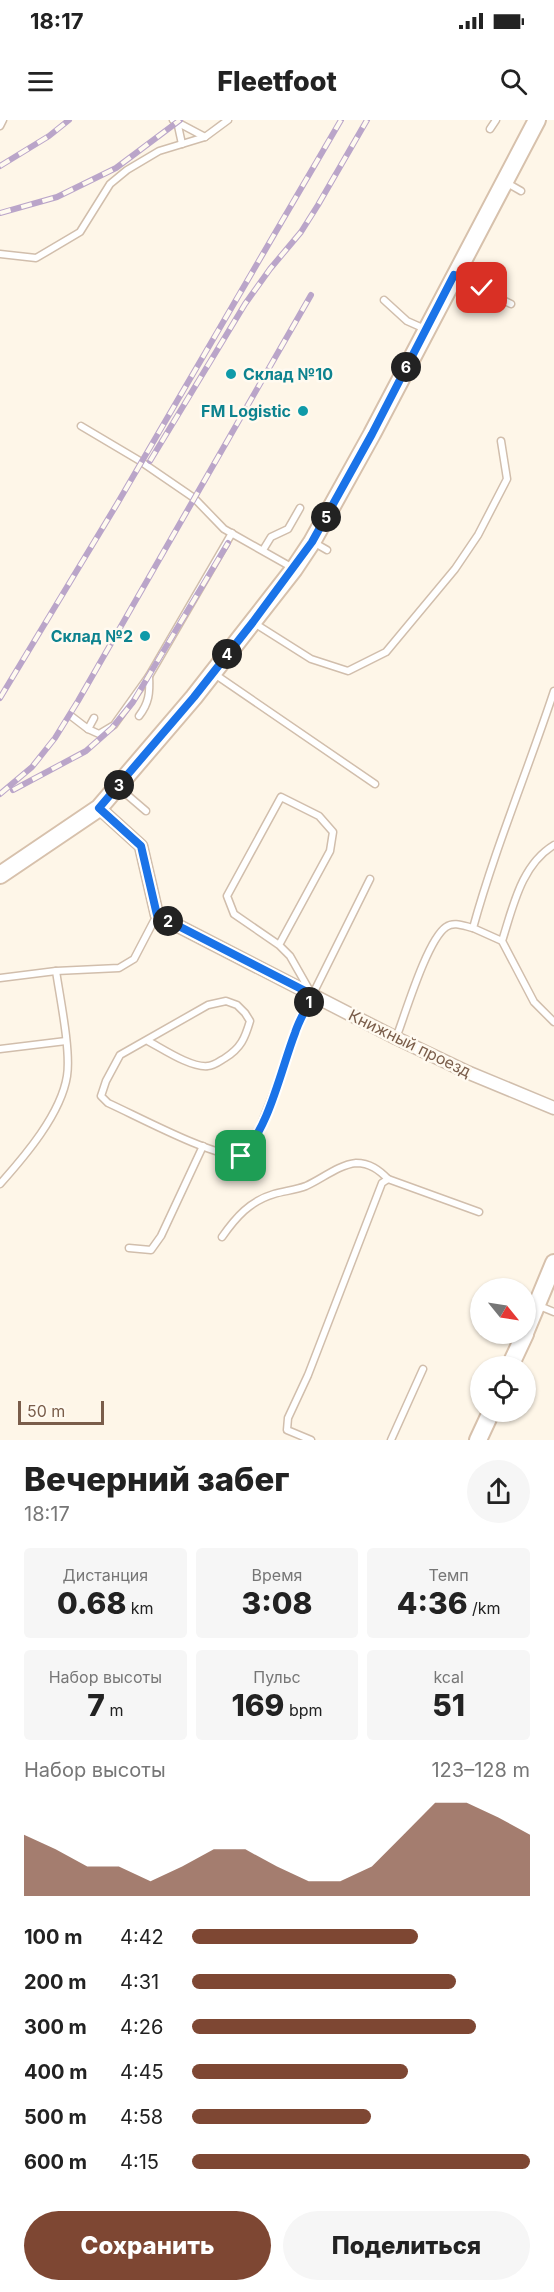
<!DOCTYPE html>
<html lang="ru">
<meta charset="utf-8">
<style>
body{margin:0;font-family:Inter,sans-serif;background:#f6f6f6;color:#222;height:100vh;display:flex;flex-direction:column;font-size:22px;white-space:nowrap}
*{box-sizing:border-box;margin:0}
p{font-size:20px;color:#767676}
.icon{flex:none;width:33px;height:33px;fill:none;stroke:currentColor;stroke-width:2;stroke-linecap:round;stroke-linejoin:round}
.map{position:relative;height:1320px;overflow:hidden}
.panel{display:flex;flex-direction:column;background:#fff;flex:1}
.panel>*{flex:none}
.needle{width:39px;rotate:120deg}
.buttons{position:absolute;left:470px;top:1158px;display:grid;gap:12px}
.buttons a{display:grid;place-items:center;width:66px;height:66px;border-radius:50%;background:#fff;box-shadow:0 2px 4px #0004;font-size:30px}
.scale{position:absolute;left:18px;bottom:15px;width:86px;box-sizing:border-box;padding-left:6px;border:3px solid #7a5d4a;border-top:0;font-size:16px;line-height:21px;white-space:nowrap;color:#7a5d4a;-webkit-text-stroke:4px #fffaf0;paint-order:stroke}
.pin{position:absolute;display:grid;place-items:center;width:51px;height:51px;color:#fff;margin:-26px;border-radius:12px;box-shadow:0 3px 9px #0006}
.km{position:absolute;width:30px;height:30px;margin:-15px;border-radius:50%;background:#222;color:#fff;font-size:16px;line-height:30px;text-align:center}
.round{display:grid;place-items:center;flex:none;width:63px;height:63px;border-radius:32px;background:#f6f6f6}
.headline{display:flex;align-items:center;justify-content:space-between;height:102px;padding:0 24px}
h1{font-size:33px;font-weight:800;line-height:45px}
.stats{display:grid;grid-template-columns:repeat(3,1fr);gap:9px;height:102px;padding:6px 24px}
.stats div{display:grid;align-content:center;border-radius:6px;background:#f6f6f6;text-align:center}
.stats b{font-size:30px;font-weight:800}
.stats small{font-size:16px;font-weight:400}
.stats p{font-size:16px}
.chart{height:168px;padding:12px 24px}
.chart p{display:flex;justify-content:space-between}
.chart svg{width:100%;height:108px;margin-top:6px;fill:#7e4733;opacity:.7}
.action{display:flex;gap:12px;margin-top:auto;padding:12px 24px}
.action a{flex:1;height:69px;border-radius:36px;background:#7e4733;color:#fff;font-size:24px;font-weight:800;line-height:69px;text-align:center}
.action a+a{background:#f6f6f6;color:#222}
ul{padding:0 24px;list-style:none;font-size:20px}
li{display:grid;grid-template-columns:96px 72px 1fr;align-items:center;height:45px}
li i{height:15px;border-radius:8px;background:#7e4733}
.status{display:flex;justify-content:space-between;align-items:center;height:42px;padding:0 30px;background:#fff;direction:ltr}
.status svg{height:16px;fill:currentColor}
header{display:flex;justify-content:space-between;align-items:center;height:78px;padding:0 24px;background:#fff;font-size:27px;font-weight:800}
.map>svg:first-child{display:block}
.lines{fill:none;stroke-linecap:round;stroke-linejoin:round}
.lane-casing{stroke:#d1beac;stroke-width:9}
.street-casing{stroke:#d1beac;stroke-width:15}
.secondary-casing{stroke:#d7c1ac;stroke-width:20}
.lane{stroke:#fff;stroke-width:6}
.street{stroke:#fff;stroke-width:12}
.secondary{stroke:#fff;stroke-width:16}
.rail-casing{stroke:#baa5c9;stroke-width:6}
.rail{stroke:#fffaf0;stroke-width:4;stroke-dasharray:11;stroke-linecap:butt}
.route-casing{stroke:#fff;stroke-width:12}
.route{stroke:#1a73e8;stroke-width:8}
.culture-dot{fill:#0f9aa8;stroke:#fffaf0;stroke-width:2}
.labels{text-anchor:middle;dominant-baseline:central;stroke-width:5;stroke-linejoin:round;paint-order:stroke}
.culture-label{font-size:16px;font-weight:bold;fill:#0d838f;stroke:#fffaf0;text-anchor:end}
.street-label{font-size:16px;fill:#7a5d4a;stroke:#fffaf0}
</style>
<div class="status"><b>18:17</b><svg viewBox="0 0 49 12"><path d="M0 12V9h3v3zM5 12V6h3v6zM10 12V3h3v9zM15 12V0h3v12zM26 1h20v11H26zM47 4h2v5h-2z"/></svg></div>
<header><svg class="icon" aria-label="menu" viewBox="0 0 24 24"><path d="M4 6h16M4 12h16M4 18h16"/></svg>Fleetfoot<svg class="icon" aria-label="search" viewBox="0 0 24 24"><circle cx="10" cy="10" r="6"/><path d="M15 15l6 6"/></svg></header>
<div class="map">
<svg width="554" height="1320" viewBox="0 0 554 1320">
<rect width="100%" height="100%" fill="#fef6e8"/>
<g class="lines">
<defs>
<g id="lane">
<polyline points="173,0 205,17"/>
<polyline points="177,1 182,24"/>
<polyline points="0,6 3,0"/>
<polyline points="490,9 496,0"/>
<polyline points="507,63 521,71"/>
<polyline points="0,134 36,138 80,112 110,64 127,50 159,31 205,17 228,0"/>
<polyline points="457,157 511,184"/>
<polyline points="384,180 407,201 425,209"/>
<polyline points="81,306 140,341 194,378 224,409 293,448"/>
<polyline points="313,422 327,430"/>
<polyline points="263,430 271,417 288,409 300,388"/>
<polyline points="254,503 311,539 348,551 386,532 455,449 478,415 507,359 501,321"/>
<polyline points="213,553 375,664"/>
<polyline points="71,596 88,609 99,614 114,605 149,556 232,413"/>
<path d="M139,596C149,583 150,573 149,556"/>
<polyline points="88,609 94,598"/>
<polyline points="118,667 146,691"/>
<path d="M554,725C521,745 513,787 502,821L534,882L554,902"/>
<path d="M502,821L473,808C495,728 528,650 554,571"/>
<polyline points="279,825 330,731 333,712 319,696 281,677 227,776 234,794 279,825 290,836 311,873"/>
<polyline points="0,858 56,851 119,848 134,839 157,795"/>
<path d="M396,918C405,895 427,820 446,807C454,801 464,806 473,808"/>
<path d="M148,921C163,929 191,948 208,946C214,946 220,941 225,938C241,928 245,918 250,901L245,893L237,885L226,881L208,885L120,935L106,961L101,976L108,983C137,996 213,1037 241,1036L249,1029L258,1012L276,967L295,910L370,759"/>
<polyline points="0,929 66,921"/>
<path d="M0,1064C25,1036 61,994 67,956C71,931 60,878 56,851"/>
<path d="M222,1117C236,1097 250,1081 274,1074C284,1071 296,1070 306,1066C322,1059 338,1045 356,1043C370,1043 379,1050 388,1059"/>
<polyline points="129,1128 151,1130 161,1116 203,1026"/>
<polyline points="537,1185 554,1192"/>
<polyline points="311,1320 287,1310 288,1298 308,1255 382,1063 388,1059 479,1092"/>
<polyline points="391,1320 423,1249"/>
</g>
<polyline id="street" points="99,688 141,726 157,795 396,918 467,952 554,988"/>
<g id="secondary">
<polyline points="0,755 99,688 194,577 294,449 312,422 372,314 537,0"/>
<polyline points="525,1213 554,1143"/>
<polyline points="510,1246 525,1214"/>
<polyline points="478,1320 491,1292"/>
</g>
</defs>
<use href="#lane" class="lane-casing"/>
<use href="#street" class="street-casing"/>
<use href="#secondary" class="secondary-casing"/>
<use href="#lane" class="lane"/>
<use href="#street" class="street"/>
<use href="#secondary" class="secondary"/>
<defs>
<g id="rail">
<polyline points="0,46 49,16 69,0"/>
<polyline points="0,93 57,77 116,48 180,0"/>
<polyline points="150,341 245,184 270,149 301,112 318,85 367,0"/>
<polyline points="0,578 117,384 341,0"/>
<polyline points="13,670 86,631 112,608 133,582 228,423"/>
<polyline points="0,674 32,647 55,618 78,581 311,175"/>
</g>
</defs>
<use href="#rail" class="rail-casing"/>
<use href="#rail" class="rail"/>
</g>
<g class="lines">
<defs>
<path id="route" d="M241,1036C269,1009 281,949 295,913C299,900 307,887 313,875L157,795L141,726L99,688L194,577L253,502L312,422L372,314L454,155L482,168"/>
</defs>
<use href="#route" class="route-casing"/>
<use href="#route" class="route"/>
</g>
<g class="culture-dot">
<circle cx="231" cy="254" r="6"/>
<circle cx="303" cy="291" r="6"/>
<circle cx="145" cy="516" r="6"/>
</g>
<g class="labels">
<g class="culture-label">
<text x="243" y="254" text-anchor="start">Склад №10</text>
<text x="291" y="291">FM Logistic</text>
<text x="133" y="516">Склад №2</text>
</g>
<g class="street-label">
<text transform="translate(410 923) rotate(26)">Книжный проезд</text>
</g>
</g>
</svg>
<div class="buttons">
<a><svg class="needle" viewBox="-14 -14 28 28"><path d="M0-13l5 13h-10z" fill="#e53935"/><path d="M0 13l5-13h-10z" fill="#767676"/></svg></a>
<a><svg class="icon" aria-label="locate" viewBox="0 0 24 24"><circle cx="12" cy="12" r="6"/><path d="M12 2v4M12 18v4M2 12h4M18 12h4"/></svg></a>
</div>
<div class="scale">50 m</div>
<div class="pin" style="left:241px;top:1036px;background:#1e9e55"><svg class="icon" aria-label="arrive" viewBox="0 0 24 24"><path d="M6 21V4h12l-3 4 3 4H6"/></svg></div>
<div class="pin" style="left:482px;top:168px;background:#d93025"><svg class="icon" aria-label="check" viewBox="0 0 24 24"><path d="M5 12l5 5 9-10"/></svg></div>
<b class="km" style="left:309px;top:882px">1</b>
<b class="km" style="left:168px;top:801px">2</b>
<b class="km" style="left:119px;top:665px">3</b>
<b class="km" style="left:227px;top:534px">4</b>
<b class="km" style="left:326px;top:397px">5</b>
<b class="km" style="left:406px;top:247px">6</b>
</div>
<section class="panel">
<div class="headline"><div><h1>Вечерний забег</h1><p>18:17</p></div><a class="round"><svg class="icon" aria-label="share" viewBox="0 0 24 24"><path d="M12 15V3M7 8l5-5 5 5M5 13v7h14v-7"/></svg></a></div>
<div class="stats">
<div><p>Дистанция</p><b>0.68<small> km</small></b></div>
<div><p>Время</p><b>3:08</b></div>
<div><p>Темп</p><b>4:36<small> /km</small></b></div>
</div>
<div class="stats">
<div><p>Набор высоты</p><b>7<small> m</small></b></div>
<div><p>Пульс</p><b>169<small> bpm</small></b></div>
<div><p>kcal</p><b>51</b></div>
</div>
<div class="chart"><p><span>Набор высоты</span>123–128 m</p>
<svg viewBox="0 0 160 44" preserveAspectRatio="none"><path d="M0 44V19L10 25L20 32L30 32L40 38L50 32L60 25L70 25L80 32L90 38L100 38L110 32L120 19L130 6L140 6L150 12L160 19V44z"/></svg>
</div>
<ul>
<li><b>100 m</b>4:42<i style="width:67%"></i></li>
<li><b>200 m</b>4:31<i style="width:78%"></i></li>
<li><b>300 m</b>4:26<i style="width:84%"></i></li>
<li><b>400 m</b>4:45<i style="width:64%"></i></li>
<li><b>500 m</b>4:58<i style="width:53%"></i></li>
<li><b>600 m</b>4:15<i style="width:100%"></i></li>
</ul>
<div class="action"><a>Сохранить</a><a>Поделиться</a></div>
</section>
